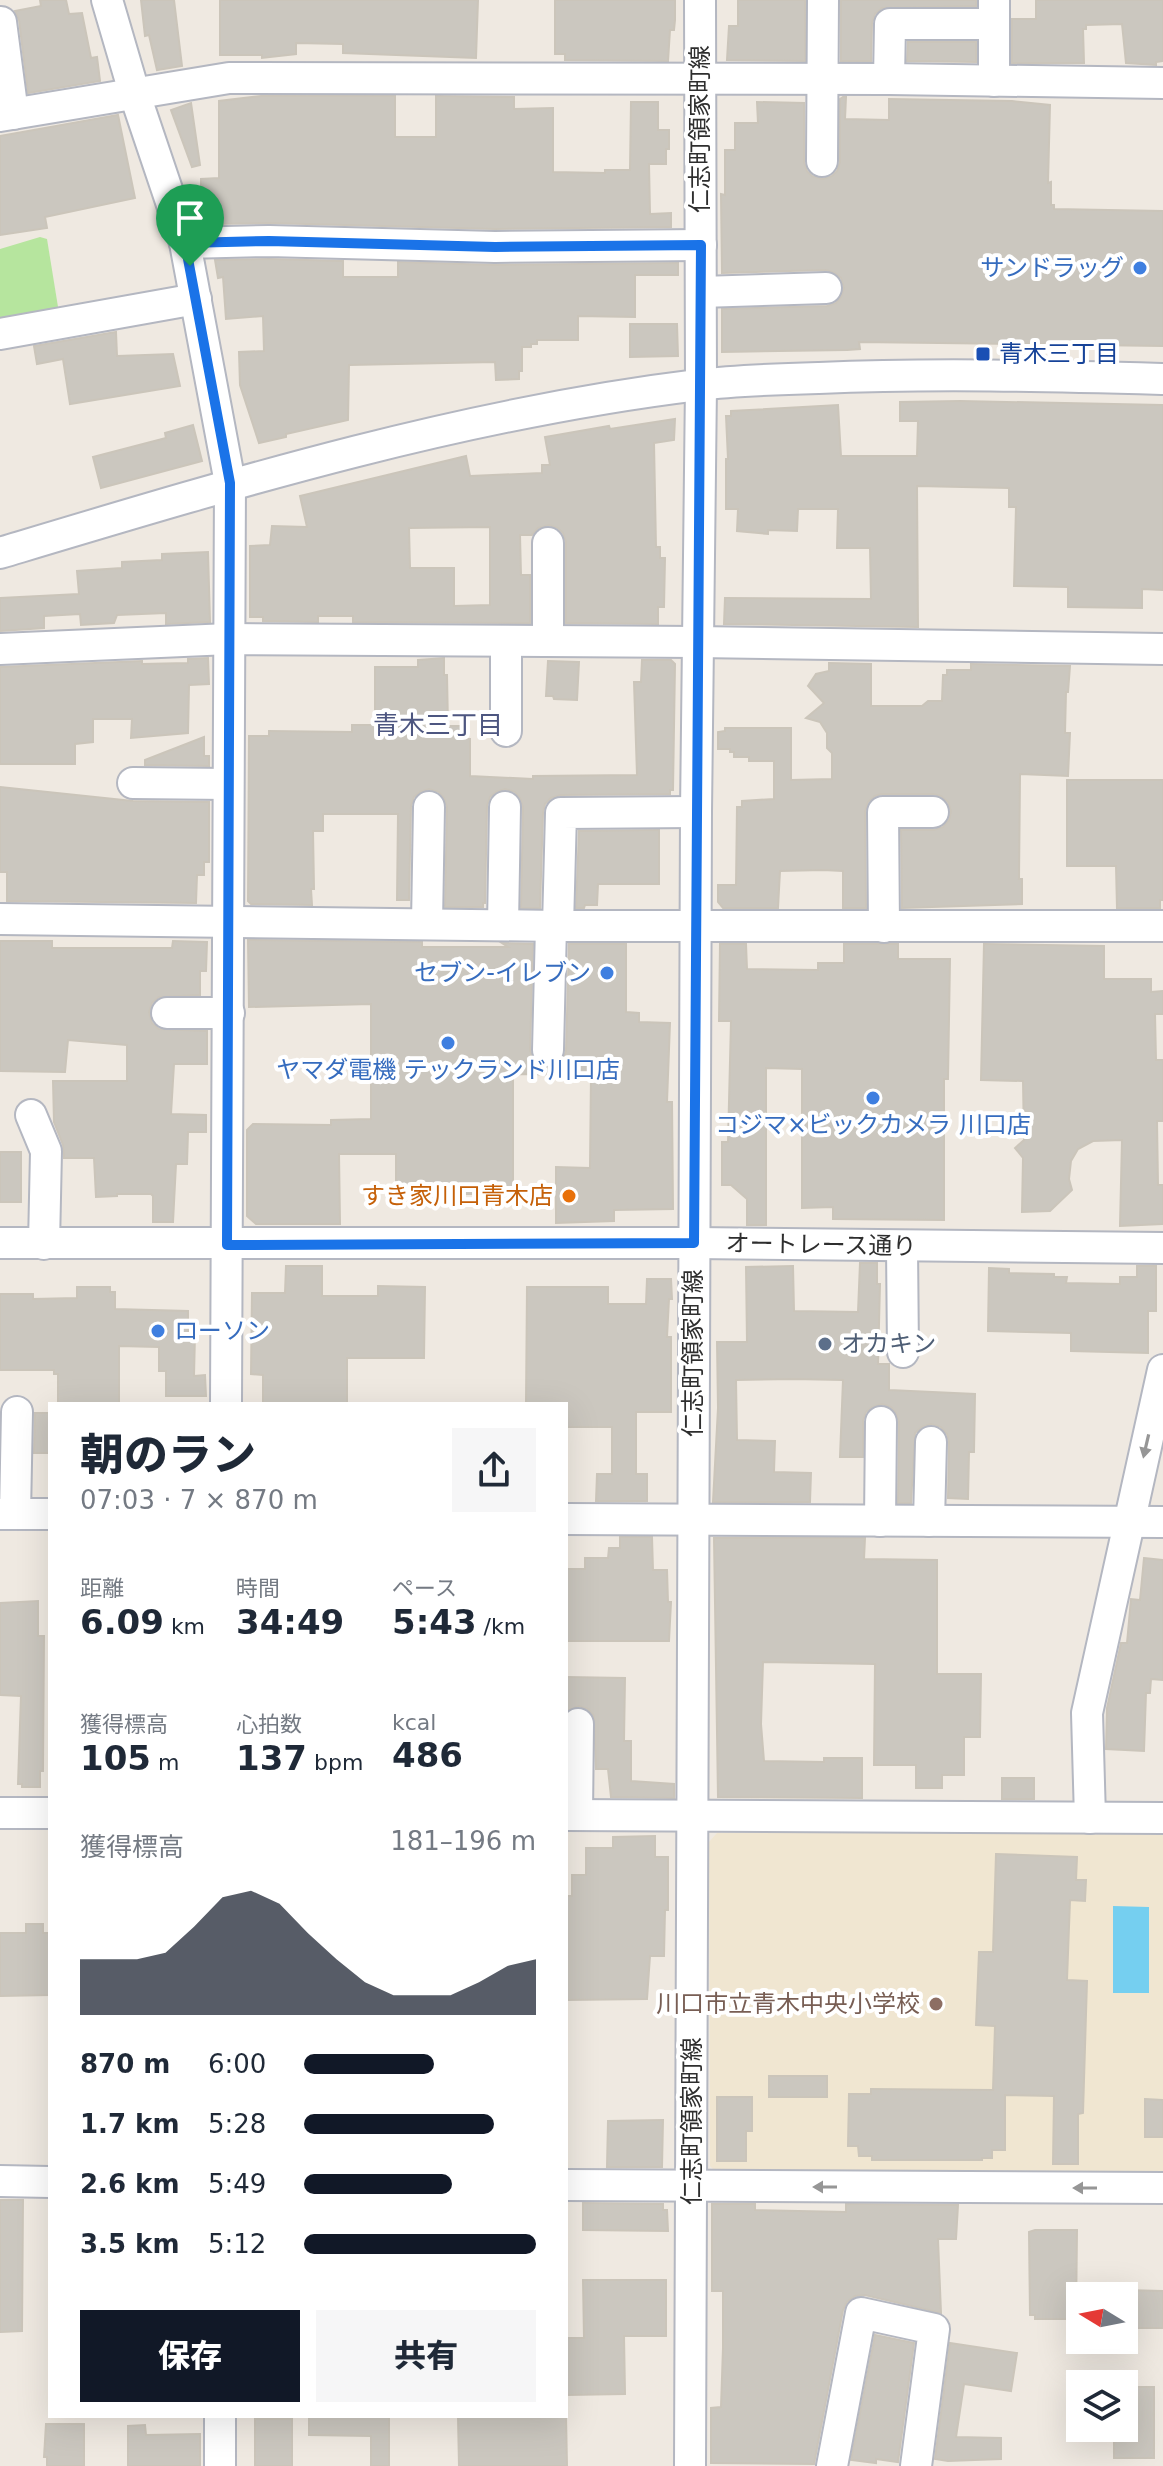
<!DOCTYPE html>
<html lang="ja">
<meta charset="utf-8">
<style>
body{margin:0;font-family:"DejaVu Sans","Noto Sans JP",sans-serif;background:#f6f6f7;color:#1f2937;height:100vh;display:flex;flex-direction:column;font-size:30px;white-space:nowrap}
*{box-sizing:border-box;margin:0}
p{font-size:26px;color:#747a83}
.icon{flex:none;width:44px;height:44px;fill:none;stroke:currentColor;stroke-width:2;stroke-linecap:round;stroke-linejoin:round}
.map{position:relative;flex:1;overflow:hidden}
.drawer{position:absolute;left:48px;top:1402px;width:520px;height:1016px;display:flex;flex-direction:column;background:#fff;border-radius:0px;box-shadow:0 8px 32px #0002}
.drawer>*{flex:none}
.needle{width:52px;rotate:280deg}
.controls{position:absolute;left:1066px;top:2282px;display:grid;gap:16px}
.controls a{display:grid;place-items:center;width:72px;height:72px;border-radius:0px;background:#fff;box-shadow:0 8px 32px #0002;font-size:40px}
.pin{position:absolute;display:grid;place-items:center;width:68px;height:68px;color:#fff;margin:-82px -34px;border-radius:50% 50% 50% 0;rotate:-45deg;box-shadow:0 0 8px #0007}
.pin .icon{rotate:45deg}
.round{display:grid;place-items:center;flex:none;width:84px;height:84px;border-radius:0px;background:#f6f6f7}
.headline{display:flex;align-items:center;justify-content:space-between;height:136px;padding:0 32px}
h1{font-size:44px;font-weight:800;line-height:60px}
.figures{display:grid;grid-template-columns:repeat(3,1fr);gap:12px;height:136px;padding:8px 32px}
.figures div{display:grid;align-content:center}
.figures b{font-size:34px;font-weight:800}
.figures small{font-size:22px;font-weight:400}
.figures p{font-size:22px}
.chart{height:224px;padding:16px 32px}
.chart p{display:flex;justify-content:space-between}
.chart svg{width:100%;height:144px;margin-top:8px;fill:#111827;opacity:.7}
.button{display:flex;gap:16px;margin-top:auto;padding:16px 32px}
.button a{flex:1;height:92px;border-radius:0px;background:#111827;color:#fff;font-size:32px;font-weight:800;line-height:92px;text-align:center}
.button a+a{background:#f6f6f7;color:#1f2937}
ul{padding:0 32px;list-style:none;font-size:26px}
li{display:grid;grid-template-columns:128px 96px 1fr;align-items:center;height:60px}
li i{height:20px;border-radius:10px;background:#111827}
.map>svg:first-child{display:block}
.education{fill:#f0e6d1}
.green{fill:#b6e59e}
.water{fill:#75cff0}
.building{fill:#cbc7bf;stroke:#cbc5ba;stroke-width:2;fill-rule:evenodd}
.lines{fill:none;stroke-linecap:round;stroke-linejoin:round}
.minor-casing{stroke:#b4b7c1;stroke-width:34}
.minor{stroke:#fff;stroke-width:30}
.oneway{fill:#969696}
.route-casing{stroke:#fff;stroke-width:16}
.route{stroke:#1a73e8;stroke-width:10}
.shop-dot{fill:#3f7fe0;stroke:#fff;stroke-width:3}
.transit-dot{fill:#1a4fb4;stroke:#fff;stroke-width:3}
.food-dot{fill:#e8710a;stroke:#fff;stroke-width:3}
.service-dot{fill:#5c6f8a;stroke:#fff;stroke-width:3}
.education-dot{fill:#8d6e63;stroke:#fff;stroke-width:3}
.labels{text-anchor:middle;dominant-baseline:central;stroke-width:8;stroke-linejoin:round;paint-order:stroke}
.street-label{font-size:24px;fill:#2e2e2e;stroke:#fff}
.shop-label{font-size:24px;fill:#366cbe;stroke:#fff;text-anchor:end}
.transit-label{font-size:24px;fill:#164399;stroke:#fff;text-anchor:start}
.food-label{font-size:24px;fill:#c56008;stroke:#fff;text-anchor:end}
.service-label{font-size:24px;fill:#4e5e75;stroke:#fff;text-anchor:start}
.education-label{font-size:24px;fill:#785e54;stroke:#fff;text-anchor:end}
.neighbourhood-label{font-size:26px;fill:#4d5680;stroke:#fff}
</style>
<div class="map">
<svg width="1163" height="2466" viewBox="0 0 1163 2466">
<rect width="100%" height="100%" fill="#efe9e1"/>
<polygon class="education" points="1163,1832 1163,2179 717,2173 710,2166 709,1842 717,1833"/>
<polygon class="green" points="40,237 47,239 59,313 0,327 0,249"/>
<polygon class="water" points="1113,1906 1149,1907 1149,1993 1113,1993"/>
<g class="building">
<polygon points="40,0 66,0 69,14 82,13 91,58 97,57 100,81 28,93 19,20 15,11 41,6"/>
<polygon points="141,0 174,0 182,66 157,70 149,35 145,36"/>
<polygon points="220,0 478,0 476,58 343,53 343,44 296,43 296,54 262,58 262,55 220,55"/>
<polygon points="555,0 675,0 675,20 674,30 670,30 668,61 565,60 565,54 555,54"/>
<polygon points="738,0 805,0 805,61 727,60 729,26 738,26"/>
<polygon points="841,0 976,0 976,6 882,8 875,14 872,23 871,61 841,61"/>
<polygon points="1036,0 1163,0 1163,61 1156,62 1156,65 1126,63 1122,24 1086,25 1086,29 1083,29 1084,63 1012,63 1012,19 1036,19"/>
<polygon points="908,42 976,42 976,62 907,61"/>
<polygon points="261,96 395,96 395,137 436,137 436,96 514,97 514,109 553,108 553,172 605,173 605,170 630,170 631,102 658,102 658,130 669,130 669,149 666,149 666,164 649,164 650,214 671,213 671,227 495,229 269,223 209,224 208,200 201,201 201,179 219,178 219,101"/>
<polygon points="843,97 846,97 845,119 889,120 889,99 1012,101 1050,105 1048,183 1051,182 1051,205 1054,205 1054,209 1163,211 1163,346 859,342 860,349 847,350 722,352 722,309 827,306 836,303 841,297 844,288 841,278 835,273 826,270 722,273 721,194 725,195 725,150 735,150 735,123 758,123 757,102 804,103 804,162 807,171 812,176 823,179 832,176 837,171 840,162 840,99"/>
<polygon points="191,103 200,165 192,167 171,110"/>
<polygon points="118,115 135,198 45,217 47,228 0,235 0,136"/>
<polygon points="269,259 343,261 343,277 398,277 398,262 495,265 678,263 678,275 635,275 635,317 578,316 578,340 537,340 537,344 531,344 531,347 522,347 522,371 519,371 519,379 496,380 495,362 349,365 348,420 286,434 286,437 259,443 240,385 239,352 264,351 263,316 226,319 223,277 218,278 215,260"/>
<polygon points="630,324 677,324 678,356 630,357"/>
<polygon points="116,332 117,356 173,354 180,386 70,404 63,359 37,364 34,346"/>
<polygon points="960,401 1163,405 1163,590 1142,589 1142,608 1068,607 1068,587 1014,586 1016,507 1009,507 1009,488 917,486 918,627 724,624 725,598 871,599 870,548 837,548 838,509 798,509 797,531 768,530 768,534 737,531 738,509 726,509 726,459 728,459 726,416 731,416 731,411 838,405 841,456 917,456 918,421 900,421 900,402"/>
<path d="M675,419L674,440L654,443L656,547H660V558H665L664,607H658V624L566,623V542L563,533L558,528L549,525L538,528L532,535H520L521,575H530V623L353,622V616H318V622L263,621V617H250V546L270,545L272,526L307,527L300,496L466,456L470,476L542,473V465H550L545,437L609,426L610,429ZM490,527V605L454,606V568H410L409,528Z"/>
<polygon points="193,425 202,461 101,488 93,457 166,438 165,433"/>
<polygon points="208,552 210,622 166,624 166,613 117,615 114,623 81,625 80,614 44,616 44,628 0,631 0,598 79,594 77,571 122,568 122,562 162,560 162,554"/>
<polygon points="208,658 209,684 189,685 188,733 131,738 132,719 93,719 93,742 75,744 75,764 0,764 0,667 142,661 142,664 188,663 188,659"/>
<polygon points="444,658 444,675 447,675 448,726 461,726 461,739 470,739 470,776 533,779 533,776 637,775 634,682 641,682 642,660 671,660 675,664 673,790 670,790 670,794 561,795 551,798 545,804 543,813 540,908 521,908 523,807 520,798 515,792 505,789 496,792 490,797 487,806 485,903 483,903 483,907 445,907 447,807 444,798 439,792 429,789 420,792 414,797 411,806 409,900 397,900 398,814 323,814 323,831 313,831 314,889 311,889 312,905 251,904 248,901 249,736 269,736 269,731 352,732 352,725 375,725 375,667 418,667 418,660"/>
<polygon points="548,661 579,662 577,700 554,699 553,696 546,696"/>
<polygon points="829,663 871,664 871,706 922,706 928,701 942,701 943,675 947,675 947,670 971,670 971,664 1070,666 1068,692 1066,692 1065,733 1070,733 1068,776 1020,774 1019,879 1022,879 1022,904 902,908 901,830 934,830 943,827 949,820 951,811 948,802 941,796 933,794 882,794 875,796 868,802 865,812 866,908 843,908 843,871 823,870 780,871 778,908 723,908 718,902 718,885 736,885 737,807 742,807 742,801 774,799 774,761 749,761 749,757 734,757 734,752 730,752 730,749 718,749 718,732 725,731 725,728 791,728 791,780 832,779 832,753 827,748 827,733 820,722 806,718 824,703 808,686 816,674 829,671"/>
<polygon points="204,737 204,756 209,756 209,766 145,765 145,760"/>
<polygon points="1067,780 1163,780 1163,900 1160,900 1160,908 1117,908 1116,866 1067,866"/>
<polygon points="0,787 133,801 209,802 209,862 204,862 204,875 197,875 196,903 7,901 7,872 0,872"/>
<polygon points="659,830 659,884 598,884 597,905 585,905 584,908 576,908 579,831"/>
<polygon points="248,940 422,942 422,947 508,947 502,943 533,944 530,1050 533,1059 538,1065 548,1068 557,1065 563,1060 566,1051 569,944 626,944 626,1012 639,1013 639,1022 670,1023 667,1102 672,1102 673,1209 614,1210 614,1221 556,1223 556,1167 590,1168 591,1075 513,1074 513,1194 396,1194 396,1154 339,1154 340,1224 256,1224 247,1216 247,1130 253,1124 331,1125 331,1120 371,1119 371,1004 249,1007"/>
<polygon points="0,941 52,941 52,948 172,948 173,941 207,942 206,971 200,971 200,995 159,997 152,1003 149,1012 152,1023 159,1029 207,1031 207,1064 174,1064 171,1114 206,1115 206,1132 188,1132 187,1164 176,1164 173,1222 153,1222 153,1196 151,1194 117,1194 117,1196 96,1197 94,1158 64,1158 63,1145 54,1122 53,1081 127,1081 127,1045 68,1040 65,1072 0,1071"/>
<polygon points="720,944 746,944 747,969 818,970 818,963 844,963 844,944 898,944 898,959 950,959 948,1079 944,1079 944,1220 833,1219 833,1207 802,1208 802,1069 766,1068 766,1225 747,1225 747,1199 731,1185 722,1185 722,1142 728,1142 731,1021 719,1021"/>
<polygon points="984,944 1104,946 1104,979 1151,979 1151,992 1163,991 1163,1014 1155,1014 1156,1060 1163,1060 1163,1121 1157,1121 1158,1185 1163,1185 1163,1224 1120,1226 1122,1140 1093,1141 1078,1149 1071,1161 1069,1179 1072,1190 1050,1211 1022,1212 1023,1158 1015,1148 1024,1140 1023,1081 981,1080"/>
<rect x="0" y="1152" width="21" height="50"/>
<polygon points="860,1263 877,1263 877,1284 880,1284 878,1364 889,1364 889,1390 975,1394 974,1452 969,1452 968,1499 948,1498 949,1442 947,1434 941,1427 931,1424 922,1427 915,1433 911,1503 898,1503 899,1422 896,1413 891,1407 882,1404 872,1407 866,1412 863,1421 863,1457 840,1457 843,1380 793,1379 736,1380 737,1440 775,1441 774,1472 811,1473 810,1502 713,1502 718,1408 717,1342 747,1342 746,1267 793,1266 794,1311 858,1312"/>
<polygon points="286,1266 322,1266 322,1296 378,1296 378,1286 425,1287 424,1358 347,1358 347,1404 263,1404 263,1375 251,1374 252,1293 285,1293"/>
<polygon points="1137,1266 1156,1266 1156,1311 1148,1311 1148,1353 1071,1351 1071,1333 988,1331 989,1268 1009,1269 1009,1273 1054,1274 1054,1277 1067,1277 1066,1283 1120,1284 1120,1277 1137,1277"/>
<polygon points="647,1279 671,1279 672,1299 669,1299 667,1337 671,1337 671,1412 636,1412 636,1474 647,1474 647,1501 596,1501 597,1474 612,1474 612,1427 566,1427 566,1404 526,1404 527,1287 608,1287 608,1304 646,1304"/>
<polygon points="77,1287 110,1287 110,1292 115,1292 115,1309 188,1311 188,1333 195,1334 194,1376 205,1375 206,1396 166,1396 166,1371 159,1371 159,1347 119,1346 119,1404 58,1404 58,1374 54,1374 54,1370 0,1370 0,1294 33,1294 33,1299 77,1298"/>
<polygon points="35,1413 50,1413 50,1453 34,1453"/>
<polygon points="620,1537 652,1537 653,1570 667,1570 668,1602 671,1602 669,1641 566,1641 566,1569 585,1569 585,1558 608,1558 609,1548 620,1548"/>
<polygon points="714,1538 865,1538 864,1559 937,1560 937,1674 981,1674 980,1737 964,1737 964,1775 942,1775 942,1788 916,1788 916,1765 874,1765 875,1664 763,1662 761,1724 764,1761 824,1762 824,1758 862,1758 862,1798 718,1797"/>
<polygon points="1144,1558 1163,1560 1163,1680 1151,1679 1150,1693 1146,1693 1144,1751 1106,1749 1107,1708 1121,1643 1127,1643 1131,1599 1140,1600"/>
<polygon points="38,1601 38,1636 44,1636 43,1771 40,1771 40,1787 22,1787 22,1784 18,1784 21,1696 0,1695 0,1603"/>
<polygon points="566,1677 625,1678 624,1741 631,1741 631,1781 674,1784 674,1798 611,1797 608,1769 596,1769 594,1716 588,1709 579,1706 566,1711"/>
<rect x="1002" y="1778" width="32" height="21"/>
<polygon points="655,1836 655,1857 668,1857 668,1910 665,1910 664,1956 650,1956 647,1999 566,2000 566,1896 572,1896 572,1875 586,1875 586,1848 613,1848 613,1837"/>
<polygon points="996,1854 1077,1857 1076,1880 1086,1880 1085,1901 1070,1900 1067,1980 1087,1981 1083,2113 1078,2114 1078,2164 1053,2164 1054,2096 1005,2095 1005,2150 992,2150 992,2158 982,2158 982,2160 872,2160 872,2156 859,2156 858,2146 848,2146 849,2094 871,2094 871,2089 993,2090 995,2026 976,2025 979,1952 993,1952"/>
<polygon points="26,1924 43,1924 43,1933 50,1933 50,1995 0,1996 0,1933 26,1933"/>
<rect x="769" y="2076" width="58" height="21"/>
<polygon points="717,2097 752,2097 752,2131 746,2131 746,2161 717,2161"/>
<polygon points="1145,2099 1163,2100 1163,2137 1145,2137"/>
<polygon points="663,2120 662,2167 607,2167 608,2121"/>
<polygon points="0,2200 23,2200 22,2331 0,2332"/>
<polygon points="583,2203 663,2204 663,2210 667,2210 668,2231 583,2230"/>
<polygon points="712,2204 755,2204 755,2210 846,2212 846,2204 958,2205 956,2239 938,2239 941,2313 865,2295 855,2296 847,2302 843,2310 814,2464 711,2463 711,2408 721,2407 723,2348 723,2291 712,2291"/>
<polygon points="1035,2230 1077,2230 1076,2319 1035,2319 1035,2315 1030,2315 1029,2232"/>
<polygon points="583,2280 666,2280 666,2336 624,2336 625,2394 566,2395 566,2338 584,2338"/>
<polygon points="1124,2290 1163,2291 1163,2328 1124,2328"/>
<polygon points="875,2335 914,2343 898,2462 876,2459 876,2463 851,2460"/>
<polygon points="950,2343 1017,2353 1011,2391 964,2384 956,2437 1001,2438 1001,2459 948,2461 935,2459"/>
<polygon points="1124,2387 1154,2387 1154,2458 1114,2458 1114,2428 1124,2428"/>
<polygon points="309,2416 389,2416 389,2466 371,2466 371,2436 309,2435"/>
<polygon points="458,2416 566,2416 567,2466 459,2466"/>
<rect x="255" y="2419" width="37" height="47"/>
<polygon points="46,2424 84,2424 84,2466 47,2466 47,2457 44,2457"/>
<polygon points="145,2425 146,2435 200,2434 200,2466 128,2466 128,2426"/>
</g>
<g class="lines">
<defs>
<g id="minor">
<polyline points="107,0 134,92 185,243 230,483 226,1404"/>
<polyline points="1,22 13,114"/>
<polyline points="889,79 890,24 994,24"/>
<polyline points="994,81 994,0"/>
<polyline points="0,116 229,78 889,79 1163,83"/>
<polyline points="822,161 823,0"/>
<polyline points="185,243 269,241 495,247 701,245"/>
<polyline points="701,292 826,288"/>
<polyline points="0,334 196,299"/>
<path d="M0,553C230,484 459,414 698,385C738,380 779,379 819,378C934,373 1048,376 1163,379"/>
<polyline points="548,641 548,543"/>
<polyline points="0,649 229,639 697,642 1163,649"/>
<polyline points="506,731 506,641"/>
<polyline points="133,783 228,784"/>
<polyline points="0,919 558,926 1163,926"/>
<polyline points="427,923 429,807"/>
<polyline points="503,925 505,807"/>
<polyline points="558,926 561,813 696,812"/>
<polyline points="884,927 883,812 933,812"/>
<polyline points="167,1013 229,1013"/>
<polyline points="548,1050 551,926"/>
<polyline points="31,1115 46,1151 44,1244"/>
<polyline points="0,1243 694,1243 1163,1248"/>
<polyline points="902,1247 903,1352"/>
<polyline points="0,1514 50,1514"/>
<polyline points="15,1514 17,1412"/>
<polyline points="566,1519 1163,1522"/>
<polyline points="880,1521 881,1422"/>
<polyline points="929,1521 931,1442"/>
<polyline points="0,1813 50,1813"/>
<polyline points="566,1815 1163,1818"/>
<polyline points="577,1815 578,1724"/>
<polyline points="1090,1818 1087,1713 1163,1370"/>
<polyline points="0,2181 50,2182"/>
<polyline points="566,2185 1163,2188"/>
<polyline points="220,2466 220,2416"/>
<polyline points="690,2466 696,812 701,385 700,0"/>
<polyline points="832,2466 861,2313 934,2329 916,2466"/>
</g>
</defs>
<use href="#minor" class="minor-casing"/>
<use href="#minor" class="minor"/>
</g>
<defs><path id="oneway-solid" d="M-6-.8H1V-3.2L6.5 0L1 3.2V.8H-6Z" transform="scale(2)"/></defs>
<g class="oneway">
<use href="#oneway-solid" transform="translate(1146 1446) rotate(103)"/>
<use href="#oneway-solid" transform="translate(825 2187) rotate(-180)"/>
<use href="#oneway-solid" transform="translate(1085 2188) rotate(-180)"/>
</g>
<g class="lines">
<defs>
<polygon id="route" points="269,241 495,247 701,245 694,1243 227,1245 230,483 185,243"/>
</defs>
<use href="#route" class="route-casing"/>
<use href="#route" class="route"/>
</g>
<g class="shop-dot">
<circle cx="1140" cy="268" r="8"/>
<circle cx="607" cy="973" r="8"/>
<circle cx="448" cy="1043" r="8"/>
<circle cx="873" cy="1098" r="8"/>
<circle cx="158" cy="1331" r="8"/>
</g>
<rect class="transit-dot" x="975" y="346" width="16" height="16" rx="4"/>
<circle class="food-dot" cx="569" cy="1196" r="8"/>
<circle class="service-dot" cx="825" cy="1344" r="8"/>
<circle class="education-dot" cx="936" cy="2004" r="8"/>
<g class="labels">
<g class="street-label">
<text transform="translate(700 129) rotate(-90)">仁志町領家町線</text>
<text transform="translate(821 1245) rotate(1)">オートレース通り</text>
<text transform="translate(693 1353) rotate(-90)">仁志町領家町線</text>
<text transform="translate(692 2121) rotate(-90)">仁志町領家町線</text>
</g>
<g class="shop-label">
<text x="1124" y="268">サンドラッグ</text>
<text x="591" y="973">セブン-イレブン</text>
<text x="448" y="1070" text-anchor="middle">ヤマダ電機 テックランド川口店</text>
<text x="873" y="1125" text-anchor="middle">コジマ×ビックカメラ 川口店</text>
<text x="174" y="1331" text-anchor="start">ローソン</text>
</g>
<g class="transit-label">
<text x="999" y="354">青木三丁目</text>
</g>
<g class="food-label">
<text x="553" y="1196">すき家川口青木店</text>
</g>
<g class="service-label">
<text x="841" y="1344">オカキン</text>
</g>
<g class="education-label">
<text x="920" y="2004">川口市立青木中央小学校</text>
</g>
<g class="neighbourhood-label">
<text x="438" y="725">青木三丁目</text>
</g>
</g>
</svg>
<div class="controls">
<a><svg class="needle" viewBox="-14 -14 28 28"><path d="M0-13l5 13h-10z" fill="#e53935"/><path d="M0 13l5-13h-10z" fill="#747a83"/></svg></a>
<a><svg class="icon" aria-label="layers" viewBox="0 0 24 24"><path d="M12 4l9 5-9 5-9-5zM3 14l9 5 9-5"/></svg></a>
</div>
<div class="pin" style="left:190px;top:266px;background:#1e9e55"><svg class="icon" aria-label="arrive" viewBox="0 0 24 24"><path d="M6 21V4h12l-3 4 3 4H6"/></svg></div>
<section class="drawer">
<div class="headline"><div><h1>朝のラン</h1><p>07:03 · 7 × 870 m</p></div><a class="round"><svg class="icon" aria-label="share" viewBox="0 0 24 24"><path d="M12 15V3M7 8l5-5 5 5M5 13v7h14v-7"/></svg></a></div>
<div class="figures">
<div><p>距離</p><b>6.09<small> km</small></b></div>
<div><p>時間</p><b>34:49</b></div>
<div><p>ペース</p><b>5:43<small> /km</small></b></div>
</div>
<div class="figures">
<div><p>獲得標高</p><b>105<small> m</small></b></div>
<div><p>心拍数</p><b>137<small> bpm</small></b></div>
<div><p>kcal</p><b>486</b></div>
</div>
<div class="chart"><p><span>獲得標高</span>181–196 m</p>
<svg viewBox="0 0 160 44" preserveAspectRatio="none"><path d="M0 44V27L10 27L20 27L30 25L40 17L50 8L60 6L70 10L80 19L90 27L100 34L110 38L120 38L130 38L140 34L150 29L160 27V44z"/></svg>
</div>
<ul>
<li><b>870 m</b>6:00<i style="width:56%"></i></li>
<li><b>1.7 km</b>5:28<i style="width:82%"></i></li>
<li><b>2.6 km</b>5:49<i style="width:64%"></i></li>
<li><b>3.5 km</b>5:12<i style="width:100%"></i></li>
</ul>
<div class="button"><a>保存</a><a>共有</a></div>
</section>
</div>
